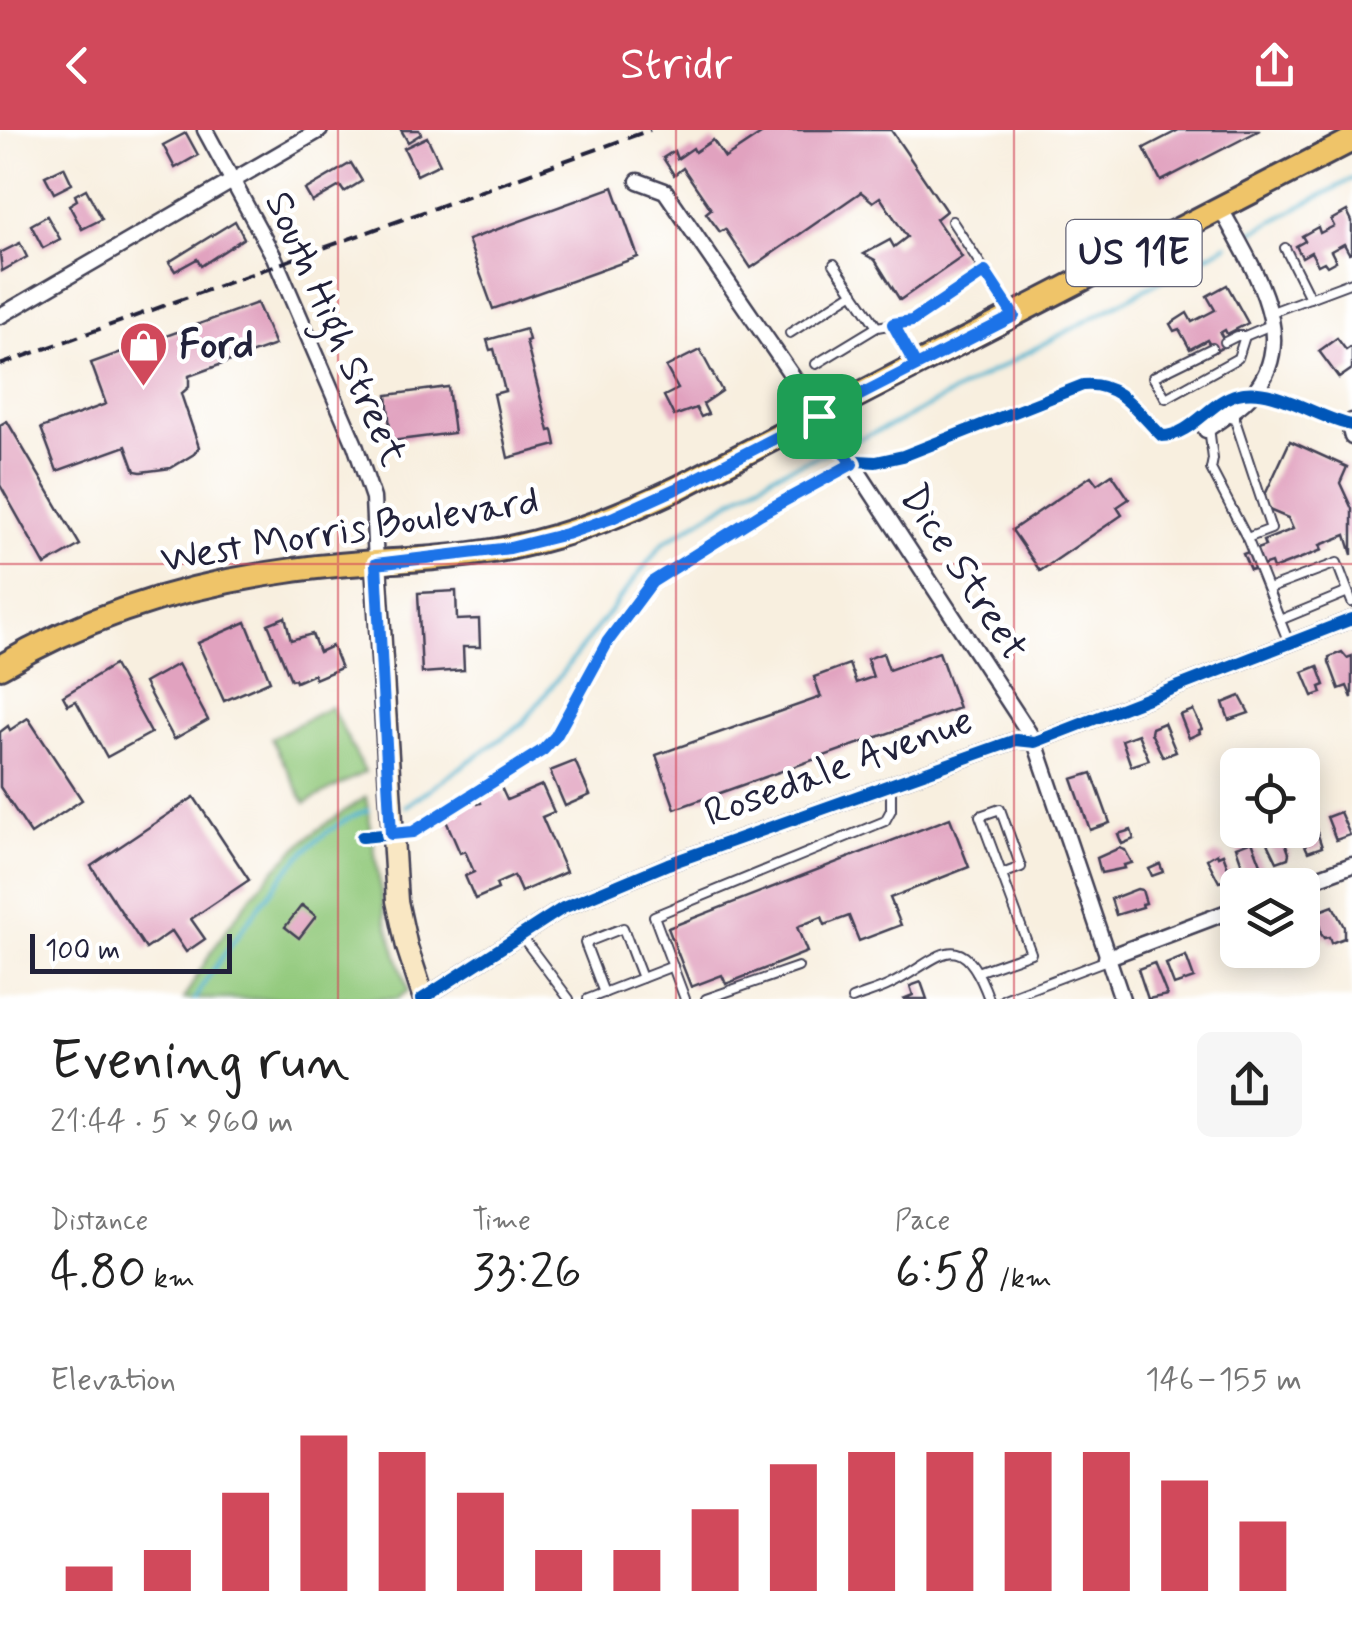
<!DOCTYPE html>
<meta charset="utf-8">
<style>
body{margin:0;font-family:Mynerve,sans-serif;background:#f6f6f6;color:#222;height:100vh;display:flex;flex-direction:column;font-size:38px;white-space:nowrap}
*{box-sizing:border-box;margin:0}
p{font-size:32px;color:#767676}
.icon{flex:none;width:55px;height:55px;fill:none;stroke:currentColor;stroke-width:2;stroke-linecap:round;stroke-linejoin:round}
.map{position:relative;height:869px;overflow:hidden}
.drawer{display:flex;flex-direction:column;background:#fff;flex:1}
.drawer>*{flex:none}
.tools{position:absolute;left:1220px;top:618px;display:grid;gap:20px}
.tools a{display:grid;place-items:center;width:100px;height:100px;border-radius:15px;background:#fff;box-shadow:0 5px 25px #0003;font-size:50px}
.scale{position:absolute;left:30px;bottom:25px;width:202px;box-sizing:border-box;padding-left:10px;border:5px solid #22223b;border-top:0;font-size:28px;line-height:35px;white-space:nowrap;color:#22223b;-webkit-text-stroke:8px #fff;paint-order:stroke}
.pin{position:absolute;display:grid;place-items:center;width:85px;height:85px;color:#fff;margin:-42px;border-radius:20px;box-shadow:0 5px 15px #0006}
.round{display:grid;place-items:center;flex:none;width:105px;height:105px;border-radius:15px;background:#f6f6f6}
.overview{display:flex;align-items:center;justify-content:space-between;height:170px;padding:0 50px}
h1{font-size:55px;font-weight:600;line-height:75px}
.metrics{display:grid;grid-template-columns:repeat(3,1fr);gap:15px;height:170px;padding:10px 50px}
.metrics div{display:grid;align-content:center}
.metrics b{font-size:50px;font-weight:600}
.metrics small{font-size:28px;font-weight:400}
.metrics p{font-size:28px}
.chart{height:280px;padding:20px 50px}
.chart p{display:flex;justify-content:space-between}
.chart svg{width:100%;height:180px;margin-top:10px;stroke:#d1495b;stroke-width:6}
header{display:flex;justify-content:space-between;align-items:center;height:130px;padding:0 50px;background:#d1495b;color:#fff;font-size:45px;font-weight:600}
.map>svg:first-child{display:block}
.green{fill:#92c97b;stroke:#5a765b;stroke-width:2.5}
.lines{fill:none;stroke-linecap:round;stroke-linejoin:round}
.stream{stroke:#4fb2ce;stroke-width:4}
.building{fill:#e1a2bf}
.lane-casing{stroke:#424154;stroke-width:12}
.street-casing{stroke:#424154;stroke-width:19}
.secondary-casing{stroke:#424154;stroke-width:25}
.primary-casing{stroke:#424154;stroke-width:28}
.lane{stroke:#fff;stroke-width:8}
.street{stroke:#fff;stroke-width:14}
.secondary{stroke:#f9e7c3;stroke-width:20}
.primary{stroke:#efc469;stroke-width:22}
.rail{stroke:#22223b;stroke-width:4;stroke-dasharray:15 8;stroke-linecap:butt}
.cycleway-casing{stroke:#fff;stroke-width:19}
.cycleway{stroke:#0057b8;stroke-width:12}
.route-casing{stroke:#fff;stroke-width:20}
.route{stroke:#1a73e8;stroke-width:12}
.grid{fill:none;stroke:#d1495b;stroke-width:2.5;stroke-opacity:0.55}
.labels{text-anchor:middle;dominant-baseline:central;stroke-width:9;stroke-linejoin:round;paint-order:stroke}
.shield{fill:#fff;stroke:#646476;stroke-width:2.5}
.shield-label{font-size:38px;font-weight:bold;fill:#22223b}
.street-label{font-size:40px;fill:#22223b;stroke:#fff}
.poi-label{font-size:40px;font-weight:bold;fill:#22223b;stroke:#fff;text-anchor:start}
</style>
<header><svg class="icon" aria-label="back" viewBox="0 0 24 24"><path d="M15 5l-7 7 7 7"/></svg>Stridr<svg class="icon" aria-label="share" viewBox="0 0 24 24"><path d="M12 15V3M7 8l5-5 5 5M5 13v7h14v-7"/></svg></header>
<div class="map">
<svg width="1352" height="869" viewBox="0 0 1352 869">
<rect width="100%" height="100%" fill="#fff"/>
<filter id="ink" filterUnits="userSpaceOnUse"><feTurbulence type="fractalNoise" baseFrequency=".01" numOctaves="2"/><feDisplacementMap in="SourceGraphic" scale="20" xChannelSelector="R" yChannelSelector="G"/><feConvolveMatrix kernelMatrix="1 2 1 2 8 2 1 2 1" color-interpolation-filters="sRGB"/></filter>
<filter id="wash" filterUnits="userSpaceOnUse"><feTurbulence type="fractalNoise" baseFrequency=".0048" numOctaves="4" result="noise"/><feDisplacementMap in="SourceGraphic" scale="40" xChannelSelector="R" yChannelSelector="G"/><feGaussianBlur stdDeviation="2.25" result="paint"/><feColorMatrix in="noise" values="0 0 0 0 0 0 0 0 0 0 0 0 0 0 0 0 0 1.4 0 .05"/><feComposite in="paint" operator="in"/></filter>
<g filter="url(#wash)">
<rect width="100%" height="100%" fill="#f8efdf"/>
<g class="green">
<polygon points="331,577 365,642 305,673 271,608"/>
<path d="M366,667L385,787L408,861L396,869H184C215,811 258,750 308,708C326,692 347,680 366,667Z"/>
</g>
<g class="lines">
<g class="stream">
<polyline points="1247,105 1352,49"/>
<polyline points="851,312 897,293 1227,115"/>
<polyline points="406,676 523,593 663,413 774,344 830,321"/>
<path d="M195,869C209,843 227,821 244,797C277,752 313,699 368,680"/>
</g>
</g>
<g id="blocks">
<g class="building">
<polygon points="401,0 419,0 421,4 408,12"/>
<polygon points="767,0 891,0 946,81 936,89 962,127 900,170 875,130 864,124 890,110 894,117 907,107 880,67 873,72 861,62 751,138 725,99 720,102 706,83 711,79 683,38 674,45 663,28 674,21 677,29 693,18 695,22 713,10 725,28"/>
<polygon points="1179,0 1260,0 1161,51 1144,18"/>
<polygon points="186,3 198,25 175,38 163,15"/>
<polygon points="427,7 440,34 417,45 404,18"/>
<polygon points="351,33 362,51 344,62 340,56 312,72 305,60"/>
<polygon points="64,37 72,54 54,63 45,46"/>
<polygon points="613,57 638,127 493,179 468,110"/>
<polygon points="86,59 102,89 82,99 69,75 77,70 75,65"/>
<polygon points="1347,81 1352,91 1352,122 1349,123 1344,114 1331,121 1336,131 1327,136 1324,132 1318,135 1311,122 1302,127 1296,116 1305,111 1302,106 1318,97 1320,103 1334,96 1331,90"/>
<polygon points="47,86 60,109 43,118 31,95"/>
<polygon points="235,91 244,108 201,136 197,129 175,141 169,132"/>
<polygon points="20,113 27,127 2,141 0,123"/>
<polygon points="1227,155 1248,193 1227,204 1225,200 1220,203 1227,215 1214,222 1207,210 1190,219 1179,199 1174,201 1170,194 1187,183 1192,192 1215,180 1207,166"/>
<polygon points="257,173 275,215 189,246 189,257 181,264 199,317 194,324 171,338 141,342 135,341 126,316 57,341 41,298 106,274 91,233"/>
<polygon points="526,199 529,210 526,211 549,301 553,300 556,315 508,328 494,264 505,261 494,219 490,220 487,210"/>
<polygon points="1337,208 1346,220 1352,216 1352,239 1339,248 1319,221"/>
<polygon points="700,220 722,261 703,274 708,284 701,287 696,278 674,286 664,266 678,259 666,237"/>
<polygon points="448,257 454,303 391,311 387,265"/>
<polygon points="7,291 80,415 45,435 0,355 0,295"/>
<polygon points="1290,311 1347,337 1340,353 1352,379 1352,425 1346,405 1320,415 1322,420 1273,439 1271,433 1250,440 1243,424 1265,416 1263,411 1293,399 1288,388 1269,380 1264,367"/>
<polygon points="1112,344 1129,369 1117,377 1122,385 1040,441 1012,400 1091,346 1097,354"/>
<polygon points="456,461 457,490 479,489 480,517 463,517 464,540 422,543 418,463"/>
<polygon points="285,487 291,510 312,504 319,522 332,516 341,538 315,549 314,544 296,552 295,549 291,550 268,494"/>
<polygon points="246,492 270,551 224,571 198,513"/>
<polygon points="939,522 959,578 675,679 656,625 821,567 814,547 849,534 856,553 873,547 867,529 883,523 889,540"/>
<polygon points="1342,522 1347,528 1352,526 1352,568 1347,556 1339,559 1329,532 1329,527"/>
<polygon points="178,534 208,590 174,609 144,553"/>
<polygon points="114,535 151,603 107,627 76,571 68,575 63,566"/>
<polygon points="1318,536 1325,555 1320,557 1322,563 1313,566 1303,542"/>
<polygon points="1240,566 1249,583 1229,590 1223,573"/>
<polygon points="1193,580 1202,599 1199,600 1200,603 1189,608 1180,585"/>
<polygon points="28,588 82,670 31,704 0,657 0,602 8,596 10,600"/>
<polygon points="1164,593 1176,622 1163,627 1151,603 1152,598"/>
<polygon points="1138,604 1149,630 1131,636 1122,610"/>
<polygon points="575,631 590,665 565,676 550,641"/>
<polygon points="1092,643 1110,693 1090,700 1072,649"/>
<polygon points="499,653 507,670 542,655 554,682 542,687 566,742 521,762 514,746 496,754 498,759 475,769 465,746 474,742 465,721 460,723 444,686 476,668 478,674 481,673 477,663"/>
<polygon points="194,667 249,750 191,789 205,809 186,822 172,801 146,819 91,736"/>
<polygon points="1340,682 1350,705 1336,710 1327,687"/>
<polygon points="1312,687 1322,717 1308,722 1298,700 1302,700 1302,690"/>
<polygon points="950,688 969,737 890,768 901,795 859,811 849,786 825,795 822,787 797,797 807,822 726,854 722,845 691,857 668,798"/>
<polygon points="1131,700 1134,709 1122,714 1118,704"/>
<polygon points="1281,701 1289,723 1288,728 1277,732 1265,707"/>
<polygon points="1252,711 1262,737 1249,745 1245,743 1236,717"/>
<polygon points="1119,718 1125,720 1132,733 1124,735 1125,738 1101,743 1097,728"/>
<polygon points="1217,723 1218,726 1223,724 1230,743 1230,749 1219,752 1207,729"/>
<polygon points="1160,734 1163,742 1152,746 1149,739"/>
<polygon points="1137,759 1142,760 1146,773 1142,774 1143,777 1116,785 1111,769"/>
<polygon points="302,775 316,786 299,808 285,797"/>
<polygon points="1333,776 1344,797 1344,808 1331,813 1329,807 1324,808 1321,804 1317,782"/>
<polygon points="1302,784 1310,806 1302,809"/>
<polygon points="1238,802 1238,820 1247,820 1251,830 1233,836 1225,807"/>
<polygon points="1186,826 1194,848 1174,855 1166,834"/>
<polygon points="1154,833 1167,865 1148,869 1138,839"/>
<polygon points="921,852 927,869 903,869 913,865 910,856"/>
</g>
</g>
</g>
<g filter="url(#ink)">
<use href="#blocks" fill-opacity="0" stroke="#424154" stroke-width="2.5"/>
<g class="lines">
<defs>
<g id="lane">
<polyline points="1285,118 1310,168"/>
<polyline points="834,134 877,197"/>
<polyline points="985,141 1012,184"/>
<polyline points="1272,182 1352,152"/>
<polyline points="893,194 915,234"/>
<polyline points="790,203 854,162"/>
<polyline points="1225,212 1237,206 1245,206"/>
<polyline points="1212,218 1153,247 1166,268 1238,228 1245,206 1273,194"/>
<polyline points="816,234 877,197 912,191 985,141 952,91"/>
<polyline points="1232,281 1271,399 1247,408"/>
<polyline points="1209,297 1213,329 1211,339 1247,408 1289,513"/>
<polyline points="1268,459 1337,433 1352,472"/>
<polyline points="1280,490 1348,462"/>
<polyline points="520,804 569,869"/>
<polyline points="977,842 1031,823 980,686 1000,679 1021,737 1002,744"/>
<polyline points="604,863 585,813 623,798 642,848"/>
<polyline points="588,869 673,836"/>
<polyline points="685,869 654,786 885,691 891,680 891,655"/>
<polyline points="706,869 798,837"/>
<path d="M852,869C864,864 877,861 889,855C939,831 960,789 989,869"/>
<polyline points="1004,869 1107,830"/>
</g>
<g id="street">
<polyline points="205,0 274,127 355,315 373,368 376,434"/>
<polyline points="638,51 665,61 857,340 1035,612 1122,869"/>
<polyline points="0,186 320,0"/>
<polyline points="1352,291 1349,296 1352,307"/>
<path d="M1206,300C1218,291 1233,282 1244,272C1308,215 1251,136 1221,79"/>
<polyline points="1298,755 1352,735"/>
<polyline points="1106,828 1238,778"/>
<polyline points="422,869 563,778 668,734 1016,610 1035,612 1352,489"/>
</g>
<polyline id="secondary" points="376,434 397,771 407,817 424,869"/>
<path id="primary" d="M0,537C88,485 186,455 287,441C362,429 439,433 514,417C572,405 625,383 678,358L1352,10"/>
</defs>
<use href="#lane" class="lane-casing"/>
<use href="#street" class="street-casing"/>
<use href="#secondary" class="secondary-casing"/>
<use href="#primary" class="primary-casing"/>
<use href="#lane" class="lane"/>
<use href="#street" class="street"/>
<use href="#secondary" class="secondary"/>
<use href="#primary" class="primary"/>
<polyline class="rail" points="0,235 650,0"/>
<defs>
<g id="cycleway">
<path d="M362,707L413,702L535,627L556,605L608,511L652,453L760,384L858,331L876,332L903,326L1083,255C1119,251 1138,283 1162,306C1192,306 1211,270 1238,264C1274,255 1318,289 1352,295"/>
<polyline points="422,869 563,778 668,734 1016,610 1035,612 1352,489"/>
</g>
</defs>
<use href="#cycleway" class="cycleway-casing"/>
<use href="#cycleway" class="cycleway"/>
</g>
</g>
<g class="lines" filter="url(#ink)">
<defs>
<polyline id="route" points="819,286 852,334 760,384 652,452 608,511 556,606 543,620 413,702 391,704 376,434 510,418 566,404 612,388 678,358 916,236 893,194 912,191 985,142 1014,186 819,286"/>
</defs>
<use href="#route" class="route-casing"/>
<use href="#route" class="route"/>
</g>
<path class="grid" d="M338,0V869M676,0V869M1014,0V869M0,434H1352"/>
<defs>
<symbol id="shop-pin" viewBox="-11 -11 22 30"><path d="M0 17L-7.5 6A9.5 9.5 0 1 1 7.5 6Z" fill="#d1495b" stroke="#fff"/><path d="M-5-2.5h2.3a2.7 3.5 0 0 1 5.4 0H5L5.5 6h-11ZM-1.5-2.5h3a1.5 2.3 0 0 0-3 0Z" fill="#fff"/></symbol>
</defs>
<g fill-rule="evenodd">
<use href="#shop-pin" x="116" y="188" width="55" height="75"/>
</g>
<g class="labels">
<rect class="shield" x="1066.5" y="90" width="135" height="66" rx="8"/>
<g class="shield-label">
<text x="1134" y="123">US 11E</text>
</g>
<g class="street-label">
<text transform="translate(335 199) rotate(66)">South High Street</text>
<text transform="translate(350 401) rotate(-9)">West Morris Boulevard</text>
<text transform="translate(963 443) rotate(57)">Dice Street</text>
<text transform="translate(839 638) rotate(-20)">Rosedale Avenue</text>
</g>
<g class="poi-label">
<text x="179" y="216">Ford</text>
</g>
</g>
</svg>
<div class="tools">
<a><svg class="icon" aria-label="locate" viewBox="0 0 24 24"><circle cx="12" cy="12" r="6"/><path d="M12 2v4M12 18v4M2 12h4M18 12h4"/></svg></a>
<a><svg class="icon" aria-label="layers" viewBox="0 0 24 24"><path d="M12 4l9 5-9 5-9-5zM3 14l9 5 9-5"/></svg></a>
</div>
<div class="scale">100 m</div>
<div class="pin" style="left:819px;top:286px;background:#1e9e55"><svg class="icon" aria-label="arrive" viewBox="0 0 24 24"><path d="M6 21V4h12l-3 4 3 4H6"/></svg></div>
</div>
<section class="drawer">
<div class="overview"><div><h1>Evening run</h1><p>21:44 · 5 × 960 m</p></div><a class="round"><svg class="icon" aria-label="share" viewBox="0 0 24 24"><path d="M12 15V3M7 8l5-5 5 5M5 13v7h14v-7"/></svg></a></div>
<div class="metrics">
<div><p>Distance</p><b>4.80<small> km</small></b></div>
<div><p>Time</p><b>33:26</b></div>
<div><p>Pace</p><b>6:58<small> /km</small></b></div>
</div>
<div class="chart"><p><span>Elevation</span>146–155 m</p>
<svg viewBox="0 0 160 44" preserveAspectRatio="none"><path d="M5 44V38M15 44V34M25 44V20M35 44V6M45 44V10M55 44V20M65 44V34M75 44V34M85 44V24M95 44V13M105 44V10M115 44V10M125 44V10M135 44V10M145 44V17M155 44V27"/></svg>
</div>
</section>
